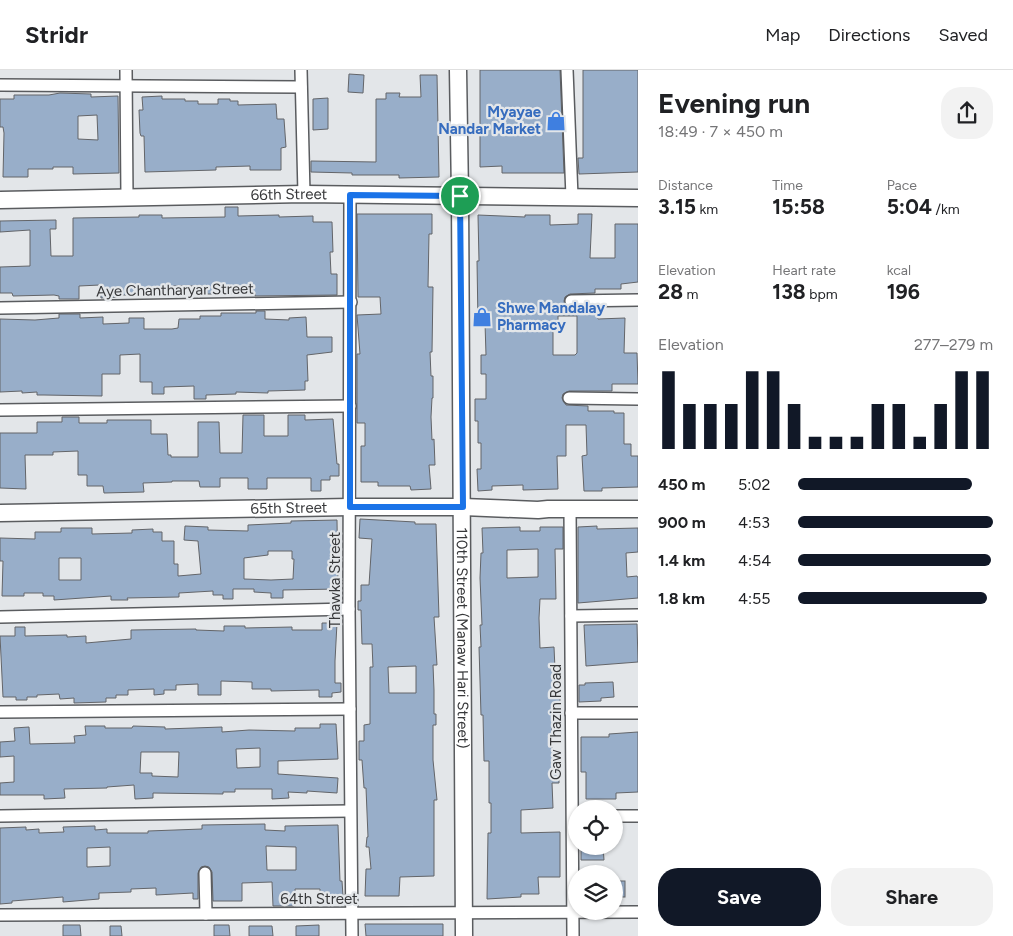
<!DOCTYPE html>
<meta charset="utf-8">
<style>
body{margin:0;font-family:Figtree,sans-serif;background:#f2f2f2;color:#202124;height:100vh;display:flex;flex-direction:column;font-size:19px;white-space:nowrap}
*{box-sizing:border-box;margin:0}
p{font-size:16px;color:#757577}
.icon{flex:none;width:28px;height:28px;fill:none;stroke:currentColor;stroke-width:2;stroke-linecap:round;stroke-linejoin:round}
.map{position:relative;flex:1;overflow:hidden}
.drawer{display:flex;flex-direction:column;background:#fff;width:375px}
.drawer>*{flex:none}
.tools{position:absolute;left:568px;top:730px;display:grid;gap:10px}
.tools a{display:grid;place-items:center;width:55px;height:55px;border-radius:50%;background:#fff;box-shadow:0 1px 4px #0004;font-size:25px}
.pin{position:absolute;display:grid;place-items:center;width:42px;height:42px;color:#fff;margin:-21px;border:2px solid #fff;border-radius:50%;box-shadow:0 1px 5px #0007}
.round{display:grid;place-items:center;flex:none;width:52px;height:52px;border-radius:20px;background:#f2f2f2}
.headline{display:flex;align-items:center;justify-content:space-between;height:85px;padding:0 20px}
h1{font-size:28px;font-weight:700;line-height:38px}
.stats{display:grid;grid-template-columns:repeat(3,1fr);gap:8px;height:85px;padding:5px 20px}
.stats div{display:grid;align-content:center}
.stats b{font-size:21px;font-weight:700}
.stats small{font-size:14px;font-weight:400}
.stats p{font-size:14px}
.chart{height:140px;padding:10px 20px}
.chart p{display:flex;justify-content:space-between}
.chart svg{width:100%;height:90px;margin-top:5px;stroke:#111827;stroke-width:6}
.cta{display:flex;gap:10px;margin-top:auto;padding:10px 20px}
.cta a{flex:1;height:58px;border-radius:20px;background:#111827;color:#fff;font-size:20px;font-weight:700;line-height:58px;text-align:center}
.cta a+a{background:#f2f2f2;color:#202124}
ul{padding:0 20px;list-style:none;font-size:16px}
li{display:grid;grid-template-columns:80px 60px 1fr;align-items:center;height:38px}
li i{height:12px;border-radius:6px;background:#111827}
header{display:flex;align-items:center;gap:30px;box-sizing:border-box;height:70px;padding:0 25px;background:#fff;border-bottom:1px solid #e0e0e0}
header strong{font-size:24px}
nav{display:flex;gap:28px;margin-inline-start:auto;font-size:18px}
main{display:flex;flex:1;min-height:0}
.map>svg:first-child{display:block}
.building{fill:#98aec9;stroke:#636569;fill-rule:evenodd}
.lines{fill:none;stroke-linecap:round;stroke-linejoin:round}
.street-casing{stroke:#5a5c5f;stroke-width:14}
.secondary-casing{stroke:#5a5c5f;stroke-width:19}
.street{stroke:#fff;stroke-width:11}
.secondary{stroke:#fff;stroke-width:16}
.route-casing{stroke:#fff;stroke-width:10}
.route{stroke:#1a73e8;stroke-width:6}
.labels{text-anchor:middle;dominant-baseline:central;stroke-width:4.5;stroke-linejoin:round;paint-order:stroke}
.shop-label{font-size:15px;font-weight:bold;fill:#366cbe;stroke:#e3e6e9;text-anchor:end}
.street-label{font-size:15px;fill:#37383a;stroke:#e3e6e9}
</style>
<header>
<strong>Stridr</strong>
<nav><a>Map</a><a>Directions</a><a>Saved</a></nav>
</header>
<main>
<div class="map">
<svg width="638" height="866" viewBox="0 0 638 866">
<rect width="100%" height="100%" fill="#e3e6e9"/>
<g class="building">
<polygon points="480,0 560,0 564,103 502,103 502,96 480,97"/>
<polygon points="583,0 638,0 638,102 579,104 578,88 583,88"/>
<polygon points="349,4 364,5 363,23 348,22"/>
<polygon points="420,5 437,5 439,107 399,108 399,105 352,105 352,103 311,102 311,91 376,92 376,29 386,29 386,23 400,23 399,27 421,27"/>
<path d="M60,23L91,24V27L118,26L119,103L73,104V97H53V99H28V107H3L4,63L3,57H0V29H14V25H49ZM97,45L98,70L78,69V46Z"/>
<polygon points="162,26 162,29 185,29 185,31 198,31 198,34 218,34 218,29 230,29 230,31 238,31 238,35 276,34 277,49 284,49 286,77 281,78 281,100 250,100 250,96 216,97 216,100 145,102 144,66 141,66 140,63 139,40 143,40 142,27"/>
<polygon points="328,28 328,59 313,60 313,29"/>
<polygon points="225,137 238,137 238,146 279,145 279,147 313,146 313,152 332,152 333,182 330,182 331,204 337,204 337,225 255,226 255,223 215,224 207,224 207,216 173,216 172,224 162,224 162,221 141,220 141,225 119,225 119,227 101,228 100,215 79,216 79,229 59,229 59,226 54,225 13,226 12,223 0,223 0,197 30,196 30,160 0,162 0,151 56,150 56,159 50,159 51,186 73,186 73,148 139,147 139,145 162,145 162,148 225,147"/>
<polygon points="357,144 432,144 432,164 429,164 428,217 433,217 432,282 430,282 431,306 433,306 433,328 432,328 431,347 432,370 434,369 435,395 429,395 431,419 411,420 410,416 378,416 378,412 361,412 361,376 365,376 365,353 357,353 357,284 360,284 357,245 381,244 380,227 358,227"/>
<path d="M578,144H592L590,188H615V154H638V212L621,214V219H595V223L570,224L565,227L564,231L565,235L571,238H595V241H598V249L625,248L624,283H637L638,314H612V321H569L563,324L562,328L566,335L588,336V341H614V343H624V374H631V386H638V417L602,418V421H584L582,386L587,385L586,355H566V386H557L558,419L523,420V415L492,416V420L478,421L477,399H481V373H478V351H475V329H486V304H481V285H486L485,253H478L477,191H479L478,145L525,147V145H550V155L578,154ZM558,246H577V283L575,285H553V256H558Z"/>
<polygon points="256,241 265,241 265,249 289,250 289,248 306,247 307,267 332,267 332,282 307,285 308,311 305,311 305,320 268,321 268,323 236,322 236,324 206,325 206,329 194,329 194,316 164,317 164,324 152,324 152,312 140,312 140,284 120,285 120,304 102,304 102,326 44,325 37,325 37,322 22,323 22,321 0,322 0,249 35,250 59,248 59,244 80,244 80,248 103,247 103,254 129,253 129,248 144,248 144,259 172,259 178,258 179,249 200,249 200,246 221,246 221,243 256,243"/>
<polygon points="243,345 264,345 264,366 288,366 288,345 305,345 305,350 333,349 337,394 339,394 339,406 330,406 330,410 321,410 321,421 311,421 311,408 267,408 267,419 248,419 248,408 220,408 220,417 200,417 199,411 172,411 172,412 143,413 144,422 104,423 103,416 87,416 87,405 78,405 78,381 53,382 53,385 25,385 26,419 0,418 0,363 37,363 37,352 62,352 62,347 79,347 79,353 107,353 107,350 151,350 151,364 167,364 168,385 171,385 171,387 198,387 198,352 219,352 220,383 242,383"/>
<path d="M360,449L415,452V454H436L439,547H434L437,595H433L434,620V644H436V655H433V690L437,730H434V806L400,807L399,826H365L366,799H371L369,777H366L367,767H368L366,718H364L362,690H359V671H364V655L370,654V597H373L372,574H362L361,540H358V531H361V515H369L372,469L359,468ZM416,596V623H389L388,597Z"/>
<path d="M337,450L338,519L283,520V528H271V523L254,522V519H233V529H223V525H213V521L179,523V527L127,528L128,530H111V526L54,530V526H43V523H24V526H2L3,491H0V468L35,469V462H61V458H92V464L132,463V460L153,459V462H162V471H174V494H178V506L201,504L198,471L184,470L185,456L208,457V460L248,461V455L291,453V451ZM268,481H292V489H294L293,509L271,510L244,509V488L268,485ZM59,488H81V510H59Z"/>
<polygon points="597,456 597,459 638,458 638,482 626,483 627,507 637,506 638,508 638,528 578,533 578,457"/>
<path d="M520,457V461H540V457H563V479H555L556,529H540L539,548L540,578L554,577L555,599H560V645H555V655H552V679H555L556,693H559V713H552L553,738L521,740V763L560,762V807H538L539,824H521V827L487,829L488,763H491V733H489V691H484L483,645H481L479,577H481L480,555H482L480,508L481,483H483L482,458ZM538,479V507L507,508V480Z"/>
<polygon points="322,553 337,553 335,591 335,613 341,613 341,622 332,623 332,627 319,627 319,620 271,621 271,619 252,619 252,612 221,611 221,625 198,625 198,614 176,615 176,620 164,620 164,624 154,625 154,619 128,620 128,625 116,625 116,628 106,628 106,632 74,633 74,628 60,629 59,624 37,625 37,627 27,627 27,630 16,630 16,627 3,627 0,566 15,566 15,557 25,557 25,566 67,565 67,567 86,566 86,573 131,569 131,560 196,559 196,560 224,561 224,556 245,556 245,558 292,557 292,560 322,560"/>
<polygon points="637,554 638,592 586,596 584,555"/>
<polygon points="613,612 614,627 601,628 601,631 579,632 579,615 585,615 585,613"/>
<path d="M320,654H336L338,689L278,691V704L338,708L337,723L307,721V723L288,722L289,728L272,729V719H235V722H223V724L153,723V728L135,729L134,715L107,717V718L64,719L65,728L44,729V725H0V713L14,712V686L0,687V672L15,671L14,658L29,657L30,674L75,673L74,666L86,665L85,656H105V658H132L133,656L165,657V659L222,657V662L249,660L295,661V658H320ZM260,678V697L237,698L236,679ZM141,682H179L178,707L152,706V703H140Z"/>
<polygon points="638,662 638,722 616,723 616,729 586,729 586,702 581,702 581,667 609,667 609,664"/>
<path d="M265,754V760L285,761V756L338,755L340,811H342L343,826H320V819H295L296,836H273L272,812L242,813V831H213L212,802L209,797L205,796L201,797L198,803V829H193V823L156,825V818L131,819V822L99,823V829L63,832V827L12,831V833L0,834V758L26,757V760L39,759V763L64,762L63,757L95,756V760L107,759V763H148V761L202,759V755ZM266,776L296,777V800H267ZM110,777V796L87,797V778Z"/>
<polygon points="581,776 603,776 604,790 581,790"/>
<rect x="614" y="811" width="11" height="16"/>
<polygon points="365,854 443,854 443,866 366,866"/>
<polygon points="63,855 80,855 81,866 63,866"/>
<polygon points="214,855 229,855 230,866 214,866"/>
<polygon points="319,855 319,866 296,866 296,856"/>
<polygon points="110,856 121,856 122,866 110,866"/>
<polygon points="249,856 272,856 273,866 249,866"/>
</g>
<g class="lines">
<defs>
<g id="street">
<polyline points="126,0 127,128"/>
<polyline points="301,0 304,124"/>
<polyline points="567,0 572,127"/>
<polyline points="0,15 301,17"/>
<polyline points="350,125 349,539 352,866"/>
<polyline points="571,231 638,230"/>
<polyline points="0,238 351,232"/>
<polyline points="569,328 638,329"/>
<polyline points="0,340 350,336"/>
<polyline points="570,439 573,866"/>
<polyline points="571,546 638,545"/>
<polyline points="0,547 349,539"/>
<polyline points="0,642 350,639"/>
<polyline points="571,643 638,643"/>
<polyline points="0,746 350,741"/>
<polyline points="614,746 638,746"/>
<polyline points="205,803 206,844"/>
<polyline points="0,845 638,842"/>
</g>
<g id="secondary">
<path id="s1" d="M458,0L460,125L464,866"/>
<path id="s2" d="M0,130L304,124L638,128"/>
<path id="s3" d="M0,443L350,437H463L538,440L548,439H638"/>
</g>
</defs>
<use href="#street" class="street-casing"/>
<use href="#secondary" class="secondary-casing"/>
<use href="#street" class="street"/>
<use href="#secondary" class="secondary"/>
</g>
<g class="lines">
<defs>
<polygon id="route" points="350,125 460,126 463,437 350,437"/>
</defs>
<use href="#route" class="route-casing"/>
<use href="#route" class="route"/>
</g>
<defs>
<symbol id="shop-bare" viewBox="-9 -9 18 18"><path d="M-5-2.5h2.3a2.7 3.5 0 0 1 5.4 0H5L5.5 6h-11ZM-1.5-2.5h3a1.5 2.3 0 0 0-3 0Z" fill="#3f7fe0" stroke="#e3e6e9" stroke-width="2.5" paint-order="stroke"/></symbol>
</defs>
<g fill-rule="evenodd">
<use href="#shop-bare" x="542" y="37" width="28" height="28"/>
<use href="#shop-bare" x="468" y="233" width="28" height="28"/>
</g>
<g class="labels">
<g class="shop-label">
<text x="541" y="42">Myayae<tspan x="541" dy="17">Nandar Market</tspan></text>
<text x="497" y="238" text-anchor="start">Shwe Mandalay<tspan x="497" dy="17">Pharmacy</tspan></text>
</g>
<g class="street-label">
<text stroke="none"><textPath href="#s2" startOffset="289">66th Street</textPath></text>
<text transform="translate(175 220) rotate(-1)">Aye Chantharyar Street</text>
<text stroke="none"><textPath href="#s3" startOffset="289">65th Street</textPath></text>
<text transform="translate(335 510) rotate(-90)">Thawka Street</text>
<text stroke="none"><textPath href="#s1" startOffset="568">110th Street (Manaw Hari Street)</textPath></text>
<text transform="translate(556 652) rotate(-90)">Gaw Thazin Road</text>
<text x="319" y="829">64th Street</text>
</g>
</g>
</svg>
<div class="tools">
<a><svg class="icon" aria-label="locate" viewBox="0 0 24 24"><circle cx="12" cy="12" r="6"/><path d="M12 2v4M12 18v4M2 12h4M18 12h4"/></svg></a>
<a><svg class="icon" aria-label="layers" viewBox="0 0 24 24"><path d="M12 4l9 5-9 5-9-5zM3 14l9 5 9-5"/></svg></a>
</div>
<div class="pin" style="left:460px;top:126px;background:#1e9e55"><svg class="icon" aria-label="arrive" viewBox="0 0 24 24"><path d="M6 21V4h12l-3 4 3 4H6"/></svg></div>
</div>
<section class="drawer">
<div class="headline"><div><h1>Evening run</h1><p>18:49 · 7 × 450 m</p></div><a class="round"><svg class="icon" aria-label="share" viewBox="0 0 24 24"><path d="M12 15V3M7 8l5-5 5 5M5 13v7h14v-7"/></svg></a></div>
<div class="stats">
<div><p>Distance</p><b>3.15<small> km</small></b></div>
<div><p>Time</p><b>15:58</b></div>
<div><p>Pace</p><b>5:04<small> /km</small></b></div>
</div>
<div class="stats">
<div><p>Elevation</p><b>28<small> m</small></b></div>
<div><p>Heart rate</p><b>138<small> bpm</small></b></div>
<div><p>kcal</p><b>196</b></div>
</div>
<div class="chart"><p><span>Elevation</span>277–279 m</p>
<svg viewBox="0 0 160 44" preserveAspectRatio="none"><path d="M5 44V6M15 44V22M25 44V22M35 44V22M45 44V6M55 44V6M65 44V22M75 44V38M85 44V38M95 44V38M105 44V22M115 44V22M125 44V38M135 44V22M145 44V6M155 44V6"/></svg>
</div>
<ul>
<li><b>450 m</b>5:02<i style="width:89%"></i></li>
<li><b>900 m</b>4:53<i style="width:100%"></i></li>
<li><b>1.4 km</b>4:54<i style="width:99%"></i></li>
<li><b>1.8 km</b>4:55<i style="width:97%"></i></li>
</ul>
<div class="cta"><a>Save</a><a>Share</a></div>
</section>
</main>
